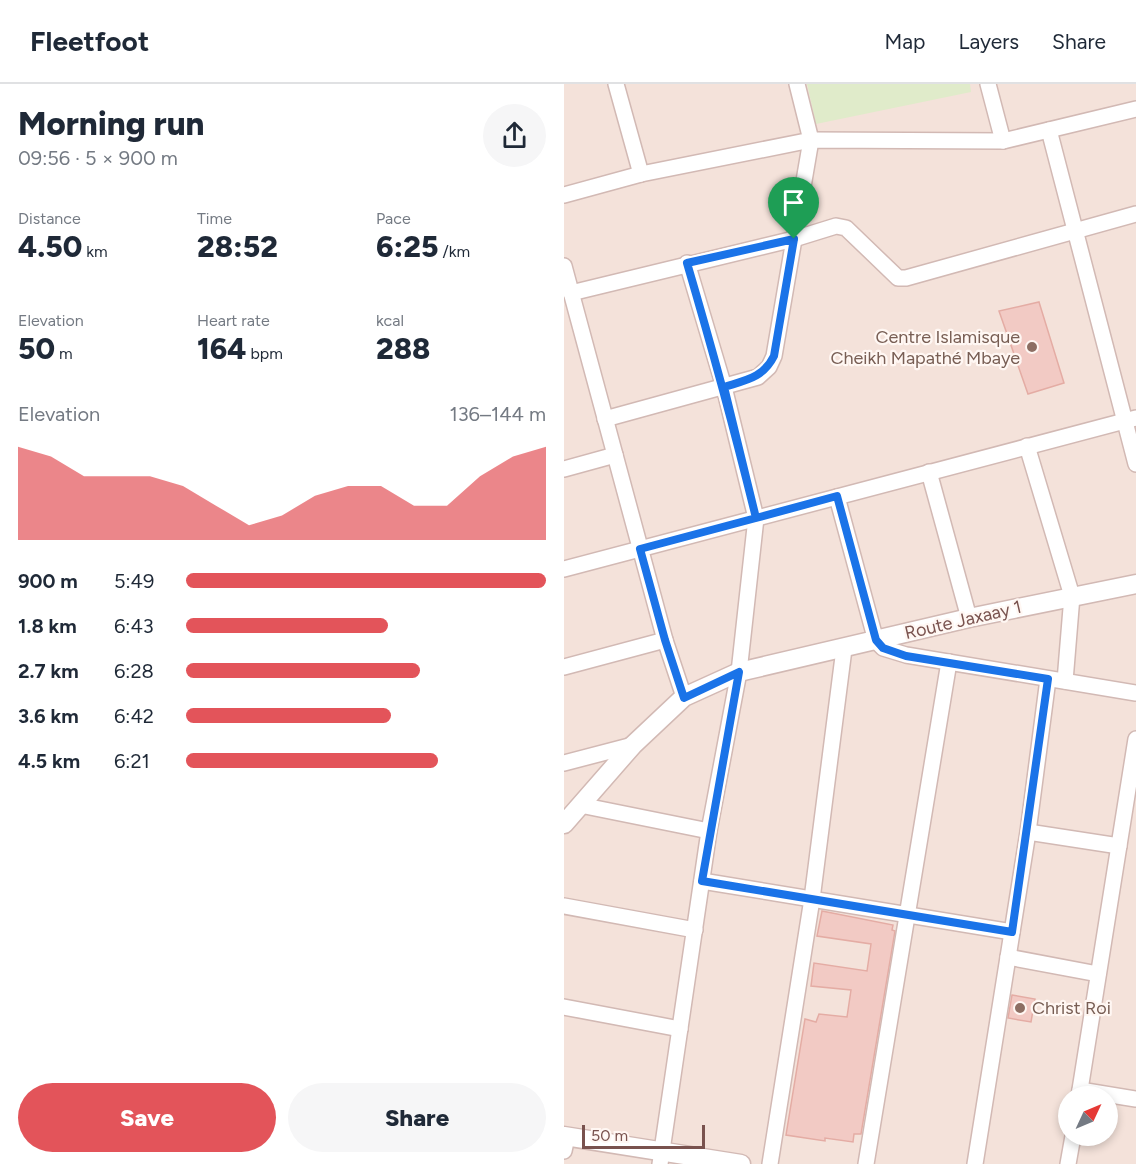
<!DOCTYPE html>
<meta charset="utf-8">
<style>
body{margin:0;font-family:Figtree,sans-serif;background:#f6f6f7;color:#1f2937;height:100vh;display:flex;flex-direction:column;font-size:22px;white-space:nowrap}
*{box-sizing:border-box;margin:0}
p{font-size:20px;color:#747a83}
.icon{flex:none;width:33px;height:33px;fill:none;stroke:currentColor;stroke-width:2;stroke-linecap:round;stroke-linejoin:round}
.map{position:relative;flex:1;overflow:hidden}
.sheet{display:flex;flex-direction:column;background:#fff;width:564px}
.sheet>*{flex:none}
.needle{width:39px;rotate:46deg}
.fabs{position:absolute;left:494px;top:1002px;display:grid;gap:12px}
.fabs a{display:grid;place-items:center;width:60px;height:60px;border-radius:50%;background:#fff;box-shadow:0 3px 9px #0003;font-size:30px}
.scale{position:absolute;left:18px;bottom:15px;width:123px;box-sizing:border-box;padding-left:6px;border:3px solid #79524e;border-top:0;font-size:16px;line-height:21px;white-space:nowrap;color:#79524e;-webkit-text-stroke:4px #fff7f3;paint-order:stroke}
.pin{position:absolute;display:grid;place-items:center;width:51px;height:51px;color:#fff;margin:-62px -26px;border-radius:50% 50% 50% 0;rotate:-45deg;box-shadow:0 0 6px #0007}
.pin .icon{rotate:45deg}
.round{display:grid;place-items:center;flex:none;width:63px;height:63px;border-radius:32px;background:#f6f6f7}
.overview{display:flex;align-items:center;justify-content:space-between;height:102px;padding:0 18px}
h1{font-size:33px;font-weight:800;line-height:45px}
.metrics{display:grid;grid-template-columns:repeat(3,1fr);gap:9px;height:102px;padding:6px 18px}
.metrics div{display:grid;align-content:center}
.metrics b{font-size:30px;font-weight:800}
.metrics small{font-size:16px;font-weight:400}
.metrics p{font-size:16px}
.chart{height:168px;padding:12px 18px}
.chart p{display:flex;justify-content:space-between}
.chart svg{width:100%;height:108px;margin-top:6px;fill:#e3545a;opacity:.7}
.button{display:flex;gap:12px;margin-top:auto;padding:12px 18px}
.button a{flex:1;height:69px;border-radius:36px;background:#e3545a;color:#fff;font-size:24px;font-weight:800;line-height:69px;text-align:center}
.button a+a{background:#f6f6f7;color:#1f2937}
ul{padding:0 18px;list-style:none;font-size:20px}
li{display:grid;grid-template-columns:96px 72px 1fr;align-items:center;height:45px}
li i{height:15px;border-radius:8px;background:#e3545a}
header{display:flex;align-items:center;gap:36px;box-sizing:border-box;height:84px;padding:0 30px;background:#fff;border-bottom:2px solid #e0e1e3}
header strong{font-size:28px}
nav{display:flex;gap:33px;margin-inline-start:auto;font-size:21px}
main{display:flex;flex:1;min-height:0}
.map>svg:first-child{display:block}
.residential{fill:#f4e2da;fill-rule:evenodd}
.green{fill:#e0ebca}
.building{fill:#f2cac4;stroke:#e4aca4;stroke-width:1.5}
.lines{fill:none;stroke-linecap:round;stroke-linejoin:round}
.minor-casing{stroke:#d2b9b4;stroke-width:18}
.tertiary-casing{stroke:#d2b9b4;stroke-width:21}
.minor{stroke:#fff;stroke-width:15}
.tertiary{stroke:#fff;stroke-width:18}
.route-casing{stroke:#fff;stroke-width:12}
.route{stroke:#1a73e8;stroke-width:8}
.education-dot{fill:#8d6e63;stroke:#fff7f3;stroke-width:2}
.labels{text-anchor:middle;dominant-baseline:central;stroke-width:4.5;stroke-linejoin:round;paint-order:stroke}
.education-label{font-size:18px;fill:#785e54;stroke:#fff7f3;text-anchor:end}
.street-label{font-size:18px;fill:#79524e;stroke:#fff7f3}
</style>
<header>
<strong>Fleetfoot</strong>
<nav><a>Map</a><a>Layers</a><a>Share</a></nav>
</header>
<main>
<section class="sheet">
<div class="overview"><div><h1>Morning run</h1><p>09:56 · 5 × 900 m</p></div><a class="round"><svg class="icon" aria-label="share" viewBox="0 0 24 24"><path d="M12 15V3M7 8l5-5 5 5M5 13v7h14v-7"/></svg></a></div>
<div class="metrics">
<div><p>Distance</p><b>4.50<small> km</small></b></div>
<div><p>Time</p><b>28:52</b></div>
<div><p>Pace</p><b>6:25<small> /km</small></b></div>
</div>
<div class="metrics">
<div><p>Elevation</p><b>50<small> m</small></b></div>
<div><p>Heart rate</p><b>164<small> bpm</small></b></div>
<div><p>kcal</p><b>288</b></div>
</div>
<div class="chart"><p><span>Elevation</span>136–144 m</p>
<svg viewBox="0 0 160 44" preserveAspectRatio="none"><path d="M0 44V6L10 10L20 18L30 18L40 18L50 22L60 30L70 38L80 34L90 26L100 22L110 22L120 30L130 30L140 18L150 10L160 6V44z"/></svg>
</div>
<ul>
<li><b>900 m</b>5:49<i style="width:100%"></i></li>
<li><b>1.8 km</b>6:43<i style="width:56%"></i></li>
<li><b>2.7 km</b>6:28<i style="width:65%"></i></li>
<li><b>3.6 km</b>6:42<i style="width:57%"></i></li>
<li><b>4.5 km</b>6:21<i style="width:70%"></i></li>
</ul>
<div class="button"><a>Save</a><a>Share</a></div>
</section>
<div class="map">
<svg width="572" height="1080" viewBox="0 0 572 1080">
<rect width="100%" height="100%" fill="#fdf2ec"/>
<path class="residential" d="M0,0H572V1080H0ZM504,1012H543V1052H504Z"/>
<polygon class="green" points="243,0 406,0 407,8 252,40"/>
<g class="building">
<polygon points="475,218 500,299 464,310 435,227"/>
<polygon points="258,827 329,841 328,846 331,847 297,1050 290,1050 289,1058 261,1054 261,1057 222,1051 241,935 252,938 255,930 283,933 287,906 247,902 250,879 303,887 307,860 253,852"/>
<polygon points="448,911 471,915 467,938 444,934"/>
</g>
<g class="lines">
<defs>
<g id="minor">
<polyline points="52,0 77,90"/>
<polyline points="424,0 439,57"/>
<polyline points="485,46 572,380"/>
<polyline points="0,111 77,90 247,56 439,57 572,25"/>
<polyline points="0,182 101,556 120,613"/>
<polyline points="7,209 230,155 272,142 282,144 334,194 342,194 572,130"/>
<polyline points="41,335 194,293 205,283 210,272 247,56 233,0"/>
<polyline points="463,362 508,512 501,597"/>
<polyline points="0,385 51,371"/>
<polyline points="365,388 405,534"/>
<polyline points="273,413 312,557 319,564 342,571 572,609"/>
<polyline points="0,485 572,334"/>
<polyline points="0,583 101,556"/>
<polyline points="0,679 69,661"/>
<polyline points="16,721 145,747"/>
<polyline points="464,748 555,762"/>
<polyline points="138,797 448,848"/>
<polyline points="0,822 131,846"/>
<polyline points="444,873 534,890"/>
<polyline points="0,923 116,945"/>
<polyline points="516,1006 572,1015"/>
<polyline points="515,1012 572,655"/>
<polyline points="0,1067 3,1053"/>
<polyline points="96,1080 145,747 175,588 192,434 160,303 123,179"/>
<polyline points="206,1080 248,815 280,565"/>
<polyline points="302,1080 385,578"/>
<polyline points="411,1080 464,748 484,595"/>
<polyline points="504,1080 509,1052"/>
</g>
<g id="tertiary">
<polyline points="0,740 69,661 120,613 175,588 405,534 572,500"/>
<polyline points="0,1052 177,1080"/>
</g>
</defs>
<use href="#minor" class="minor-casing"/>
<use href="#tertiary" class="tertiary-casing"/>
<use href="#minor" class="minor"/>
<use href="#tertiary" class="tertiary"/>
</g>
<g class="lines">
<defs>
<path id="route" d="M230,155L210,272C199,294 182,296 160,303L192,434L76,465L101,556L120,614L175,588L138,797L448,848L484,595L342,572L319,564L312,556L273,412L192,434C171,348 148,264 123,179L230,155"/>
</defs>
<use href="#route" class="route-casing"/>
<use href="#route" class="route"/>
</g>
<g class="education-dot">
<circle cx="468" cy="263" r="6"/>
<circle cx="456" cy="924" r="6"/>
</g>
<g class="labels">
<g class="education-label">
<text x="456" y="253">Centre Islamisque<tspan x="456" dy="21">Cheikh Mapathé Mbaye</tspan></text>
<text x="468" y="924" text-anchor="start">Christ Roi</text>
</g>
<g class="street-label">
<text transform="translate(399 536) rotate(-13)">Route Jaxaay 1</text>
</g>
</g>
</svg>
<div class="fabs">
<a><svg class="needle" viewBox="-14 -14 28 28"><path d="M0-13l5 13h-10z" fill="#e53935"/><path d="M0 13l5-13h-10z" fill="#747a83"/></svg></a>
</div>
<div class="scale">50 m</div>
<div class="pin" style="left:230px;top:155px;background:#1e9e55"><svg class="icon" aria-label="arrive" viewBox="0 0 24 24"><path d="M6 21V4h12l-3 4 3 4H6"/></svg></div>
</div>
</main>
